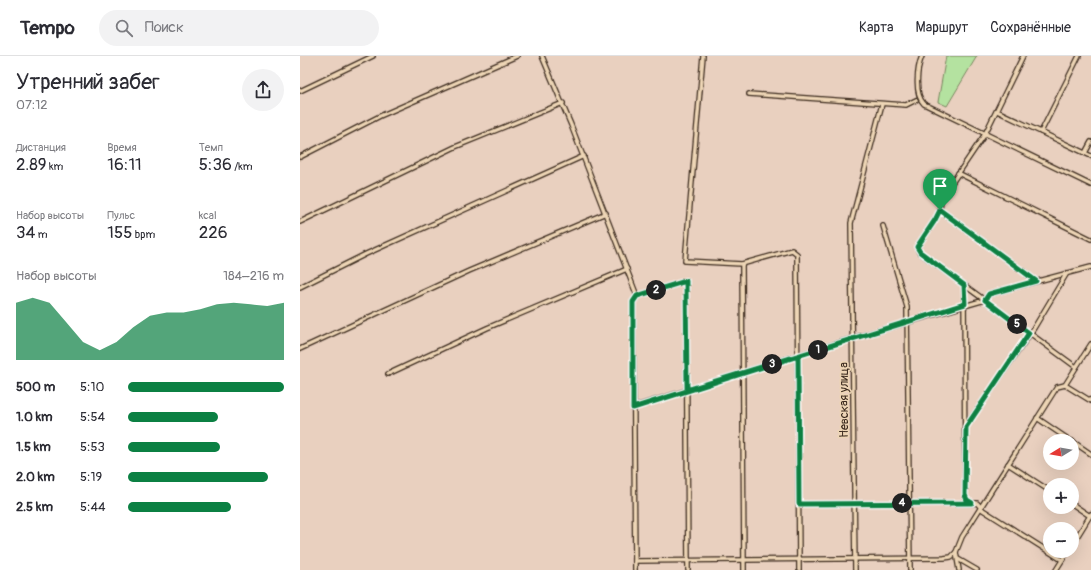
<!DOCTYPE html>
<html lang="ru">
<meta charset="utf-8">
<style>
body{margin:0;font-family:Pangolin,sans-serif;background:#f2f2f3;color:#2b2b33;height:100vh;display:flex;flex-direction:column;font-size:15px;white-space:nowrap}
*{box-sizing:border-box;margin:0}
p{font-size:13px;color:#7c7c81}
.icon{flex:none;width:22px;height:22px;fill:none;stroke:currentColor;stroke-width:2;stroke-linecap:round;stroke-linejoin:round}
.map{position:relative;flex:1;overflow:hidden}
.details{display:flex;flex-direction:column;background:#fff;width:300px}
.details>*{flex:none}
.needle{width:26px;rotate:259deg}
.controls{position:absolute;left:743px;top:378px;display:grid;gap:8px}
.controls a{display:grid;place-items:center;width:36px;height:36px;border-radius:50%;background:#fff;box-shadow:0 4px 16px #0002;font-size:20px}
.pin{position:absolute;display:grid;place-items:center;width:34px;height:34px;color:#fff;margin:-41px -17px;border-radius:50% 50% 50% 0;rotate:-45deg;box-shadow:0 0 4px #0007}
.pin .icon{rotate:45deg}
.km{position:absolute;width:20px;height:20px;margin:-10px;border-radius:50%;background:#222;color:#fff;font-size:11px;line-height:20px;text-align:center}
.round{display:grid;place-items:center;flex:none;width:42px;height:42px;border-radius:21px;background:#f2f2f3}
.head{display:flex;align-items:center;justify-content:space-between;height:68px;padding:0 16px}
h1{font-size:22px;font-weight:600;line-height:30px}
.metrics{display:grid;grid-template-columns:repeat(3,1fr);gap:6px;height:68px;padding:4px 16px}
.metrics div{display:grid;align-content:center}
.metrics b{font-size:17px;font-weight:600}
.metrics small{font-size:11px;font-weight:400}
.metrics p{font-size:11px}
.chart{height:112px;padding:8px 16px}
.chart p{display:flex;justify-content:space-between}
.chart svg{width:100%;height:72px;margin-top:4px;fill:#0b8043;opacity:.7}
ul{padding:0 16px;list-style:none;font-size:13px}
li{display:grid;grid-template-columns:64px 48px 1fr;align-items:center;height:30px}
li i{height:10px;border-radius:5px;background:#0b8043}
header{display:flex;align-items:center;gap:24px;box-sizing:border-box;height:56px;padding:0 20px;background:#fff;border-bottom:1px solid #e1e1e2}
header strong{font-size:19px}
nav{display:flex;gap:22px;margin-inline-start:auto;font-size:14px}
.search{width:280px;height:36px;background:#f2f2f3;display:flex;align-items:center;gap:10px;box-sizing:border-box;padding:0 14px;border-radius:22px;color:#7c7c81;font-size:15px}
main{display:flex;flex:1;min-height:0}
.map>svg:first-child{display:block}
.green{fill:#b4e2a0;stroke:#78865f}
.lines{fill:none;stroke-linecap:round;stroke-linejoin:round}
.minor-casing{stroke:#3b2a1e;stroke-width:6}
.minor{stroke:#edd5b5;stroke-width:3.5}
.route-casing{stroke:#fff;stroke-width:8}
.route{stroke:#0b8043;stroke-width:5}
.labels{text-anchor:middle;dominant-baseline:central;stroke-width:3;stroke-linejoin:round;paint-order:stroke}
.street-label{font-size:12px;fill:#3b2a1e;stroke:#edd5b5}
</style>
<header>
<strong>Tempo</strong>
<div class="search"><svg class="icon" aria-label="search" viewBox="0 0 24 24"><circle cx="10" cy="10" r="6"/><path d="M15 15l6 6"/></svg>Поиск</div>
<nav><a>Карта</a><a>Маршрут</a><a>Сохранённые</a></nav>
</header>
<main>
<section class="details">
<div class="head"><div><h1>Утренний забег</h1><p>07:12</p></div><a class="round"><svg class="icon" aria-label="share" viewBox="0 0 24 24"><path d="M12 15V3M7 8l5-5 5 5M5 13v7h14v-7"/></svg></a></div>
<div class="metrics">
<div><p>Дистанция</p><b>2.89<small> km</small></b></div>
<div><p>Время</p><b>16:11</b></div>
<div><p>Темп</p><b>5:36<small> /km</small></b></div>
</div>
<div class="metrics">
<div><p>Набор высоты</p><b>34<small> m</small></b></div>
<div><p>Пульс</p><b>155<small> bpm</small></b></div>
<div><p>kcal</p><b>226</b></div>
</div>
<div class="chart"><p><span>Набор высоты</span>184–216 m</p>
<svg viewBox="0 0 160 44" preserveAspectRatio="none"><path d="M0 44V9L10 6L20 9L30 21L40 33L50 38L60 33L70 24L80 17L90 15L100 15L110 13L120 10L130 9L140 10L150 11L160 9V44z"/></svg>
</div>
<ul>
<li><b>500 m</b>5:10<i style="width:100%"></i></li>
<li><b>1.0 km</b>5:54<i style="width:58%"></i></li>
<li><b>1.5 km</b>5:53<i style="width:59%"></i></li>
<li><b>2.0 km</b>5:19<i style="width:90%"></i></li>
<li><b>2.5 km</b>5:44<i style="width:66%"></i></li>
</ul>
</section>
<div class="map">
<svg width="791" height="514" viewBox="0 0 791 514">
<rect width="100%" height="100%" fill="#e9d0bf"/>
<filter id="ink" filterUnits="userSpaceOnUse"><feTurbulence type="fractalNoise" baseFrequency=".025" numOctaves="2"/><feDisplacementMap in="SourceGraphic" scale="8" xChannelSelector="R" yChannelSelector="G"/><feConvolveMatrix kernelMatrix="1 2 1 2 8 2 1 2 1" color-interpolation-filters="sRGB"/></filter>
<g filter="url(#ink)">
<polygon class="green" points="646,0 677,0 647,50 638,46"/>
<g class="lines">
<defs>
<g id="minor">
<polyline points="242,0 271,69 337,240 333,246 335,514"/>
<polyline points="403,0 385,205 442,208 492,194 497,198 499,514"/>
<path d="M622,0C617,12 614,38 624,48L791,129"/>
<polyline points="723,0 685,78 641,143 640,154 635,164 617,191 619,196 776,311"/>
<polyline points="0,35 73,0"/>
<polyline points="449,38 606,49 616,44"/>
<polyline points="697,55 791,100"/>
<polyline points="741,76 779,0"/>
<polyline points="785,97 791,86"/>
<polyline points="0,101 80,60 217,0"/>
<polyline points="658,117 791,183"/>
<polyline points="640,154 736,225"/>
<polyline points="0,166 155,91 263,47"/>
<polyline points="583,170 607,251 610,514"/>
<polyline points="442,208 444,514"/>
<polyline points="664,229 665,439 667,444 672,447"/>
<polyline points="0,231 66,198 284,100"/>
<polyline points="337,240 386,225 388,514"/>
<polyline points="0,293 169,215 306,157"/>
<polyline points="88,318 187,272 327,213"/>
<polyline points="765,329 791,288"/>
<polyline points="333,351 553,282 685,244 689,238 791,211"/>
<polyline points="737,362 771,385"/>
<polyline points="666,370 734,272 767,217"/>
<polyline points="772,385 791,398"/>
<polyline points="708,408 750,435"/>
<polyline points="499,448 677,447 683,454 762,504"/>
<polyline points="772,448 790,460"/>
<polyline points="772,489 791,458"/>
<polyline points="658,503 677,514"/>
<polyline points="335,505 644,502 651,501 656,496"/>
<polyline points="555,514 551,167 582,48"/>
<polyline points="659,514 656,496 662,481 757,331 765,329 791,345"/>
<polyline points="756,514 768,495"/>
</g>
</defs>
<use href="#minor" class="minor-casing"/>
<use href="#minor" class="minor"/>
</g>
</g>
<g class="lines" filter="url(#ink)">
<defs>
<polyline id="route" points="640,154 635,164 617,191 620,196 664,229 665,248 387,334 386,225 337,240 333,246 333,352 498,300 499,448 672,447 667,444 665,439 666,371 729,277 685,244 689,238 736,225 640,154"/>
</defs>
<use href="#route" class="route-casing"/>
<use href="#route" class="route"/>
</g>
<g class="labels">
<g class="street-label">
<text transform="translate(544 344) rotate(-90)">Невская улица</text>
</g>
</g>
</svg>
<div class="controls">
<a><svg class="needle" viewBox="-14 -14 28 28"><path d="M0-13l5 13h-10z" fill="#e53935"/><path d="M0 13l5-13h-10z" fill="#7c7c81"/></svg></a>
<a>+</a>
<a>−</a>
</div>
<div class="pin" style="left:640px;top:154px;background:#1e9e55"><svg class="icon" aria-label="arrive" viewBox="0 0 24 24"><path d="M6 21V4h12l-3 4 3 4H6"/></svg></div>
<b class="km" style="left:518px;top:294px">1</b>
<b class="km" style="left:356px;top:234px">2</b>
<b class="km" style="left:472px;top:308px">3</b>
<b class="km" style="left:602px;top:447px">4</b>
<b class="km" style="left:717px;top:268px">5</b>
</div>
</main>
